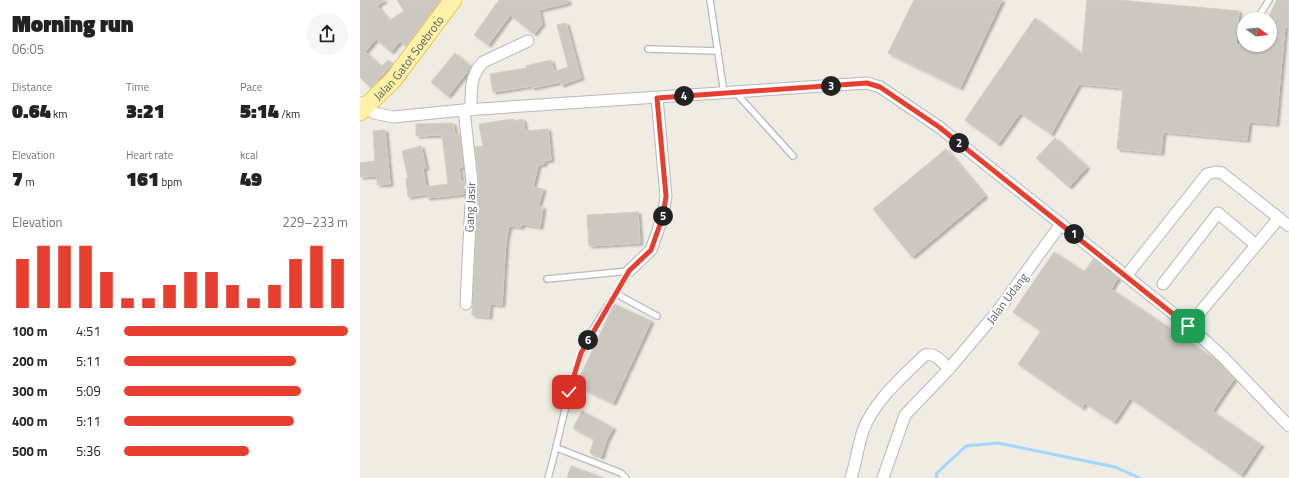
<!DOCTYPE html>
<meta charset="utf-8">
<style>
body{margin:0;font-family:"Titillium Web",sans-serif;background:#f6f6f6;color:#222;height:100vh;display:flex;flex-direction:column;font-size:15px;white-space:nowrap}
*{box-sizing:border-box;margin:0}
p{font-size:13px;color:#767676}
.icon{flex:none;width:22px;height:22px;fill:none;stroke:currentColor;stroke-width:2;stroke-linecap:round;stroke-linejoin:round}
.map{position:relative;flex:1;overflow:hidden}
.side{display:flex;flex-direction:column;background:#fff;width:360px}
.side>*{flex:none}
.needle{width:26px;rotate:105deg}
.tools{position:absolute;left:877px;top:12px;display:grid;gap:8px}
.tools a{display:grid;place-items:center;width:40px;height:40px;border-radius:50%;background:#fff;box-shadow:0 1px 3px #0004;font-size:20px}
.pin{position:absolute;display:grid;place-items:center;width:34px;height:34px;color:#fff;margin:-17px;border-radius:8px;box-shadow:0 2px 6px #0006}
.km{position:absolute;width:20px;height:20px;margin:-10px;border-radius:50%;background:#222;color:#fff;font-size:11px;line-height:20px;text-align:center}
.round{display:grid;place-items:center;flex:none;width:42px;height:42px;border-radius:21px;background:#f6f6f6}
.headline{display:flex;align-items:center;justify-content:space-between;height:68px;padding:0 12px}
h1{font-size:22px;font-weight:800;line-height:30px}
.metrics{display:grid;grid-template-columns:repeat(3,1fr);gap:6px;height:68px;padding:4px 12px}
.metrics div{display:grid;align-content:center}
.metrics b{font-size:20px;font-weight:800}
.metrics small{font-size:11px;font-weight:400}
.metrics p{font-size:11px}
.chart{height:112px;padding:8px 12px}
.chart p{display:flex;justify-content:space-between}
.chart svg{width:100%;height:72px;margin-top:4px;stroke:#e83e2f;stroke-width:6}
ul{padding:0 12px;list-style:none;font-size:13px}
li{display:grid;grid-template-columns:64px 48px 1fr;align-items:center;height:30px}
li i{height:10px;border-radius:5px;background:#e83e2f}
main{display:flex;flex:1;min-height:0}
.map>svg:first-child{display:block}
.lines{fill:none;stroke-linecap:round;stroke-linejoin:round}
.stream{stroke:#a3d6fe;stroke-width:3}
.building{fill:#cbc8c2;stroke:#d3cdc2;filter:url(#shadow)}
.service-casing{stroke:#b6b9bd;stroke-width:8}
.minor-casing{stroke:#b6b9bd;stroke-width:13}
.primary-casing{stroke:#f0c75a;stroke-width:19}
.service{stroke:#fff;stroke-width:5.5}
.minor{stroke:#fff;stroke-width:11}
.primary{stroke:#fef1a8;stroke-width:17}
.route-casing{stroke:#fff;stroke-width:8}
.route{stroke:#e83e2f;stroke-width:5}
.labels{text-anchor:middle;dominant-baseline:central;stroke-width:4;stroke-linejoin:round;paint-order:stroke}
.street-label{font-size:12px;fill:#5b5f64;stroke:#fff}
</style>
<main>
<section class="side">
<div class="headline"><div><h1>Morning run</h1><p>06:05</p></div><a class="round"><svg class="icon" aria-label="share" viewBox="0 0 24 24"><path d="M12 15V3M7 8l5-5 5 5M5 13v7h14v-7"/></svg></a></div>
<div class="metrics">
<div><p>Distance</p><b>0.64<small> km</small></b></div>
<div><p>Time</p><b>3:21</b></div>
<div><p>Pace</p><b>5:14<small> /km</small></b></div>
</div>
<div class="metrics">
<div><p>Elevation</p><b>7<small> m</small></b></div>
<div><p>Heart rate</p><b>161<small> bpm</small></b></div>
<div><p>kcal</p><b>49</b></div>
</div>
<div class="chart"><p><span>Elevation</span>229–233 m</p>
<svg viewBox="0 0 160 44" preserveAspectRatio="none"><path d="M5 44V14M15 44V6M25 44V6M35 44V6M45 44V22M55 44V38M65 44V38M75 44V30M85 44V22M95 44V22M105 44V30M115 44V38M125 44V30M135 44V14M145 44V6M155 44V14"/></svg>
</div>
<ul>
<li><b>100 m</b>4:51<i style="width:100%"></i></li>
<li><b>200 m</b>5:11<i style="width:77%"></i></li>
<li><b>300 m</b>5:09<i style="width:79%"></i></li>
<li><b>400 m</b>5:11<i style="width:76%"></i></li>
<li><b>500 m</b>5:36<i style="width:56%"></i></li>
</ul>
</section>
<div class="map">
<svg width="929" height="478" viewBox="0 0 929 478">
<defs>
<filter id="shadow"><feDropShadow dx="3" dy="2" stdDeviation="1" flood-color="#0004"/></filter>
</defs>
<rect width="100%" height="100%" fill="#eeece3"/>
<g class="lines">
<polyline class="stream" points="576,478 577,473 606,446 638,443 755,467 780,478"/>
</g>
<g class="building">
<polygon points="0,0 25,0 17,6 29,21 44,11 37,0 80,0 46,46 40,41 31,52 16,39 5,52 21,67 28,60 32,64 11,88 0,77"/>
<polygon points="139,0 208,0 208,3 179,10 182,24 174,34 150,15 128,45 114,35"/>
<polygon points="554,0 642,0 600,88 528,53"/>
<polygon points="727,0 758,0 879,11 876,45 910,45 910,19 908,18 917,0 929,0 929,28 925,26 916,124 889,122 887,140 803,132 801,153 757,149 763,88 719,84 691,134 660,113 638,144 605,120 675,18 722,54"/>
<polygon points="206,23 221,78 201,85 200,82 172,88 171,86 133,92 130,74 167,68 166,66 191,60 194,72 208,67 197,25"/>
<polygon points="95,53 111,67 88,96 71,82"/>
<polygon points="153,119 154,121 163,119 165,131 188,129 191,160 184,161 184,164 178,165 173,187 183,189 178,207 183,207 180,227 162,224 161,227 149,226 146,240 142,305 130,304 129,317 112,315 119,182 115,147 123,146 119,124"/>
<polygon points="93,123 95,135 100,135 103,167 99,168 101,182 105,182 104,194 67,198 66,194 48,197 46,178 48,178 42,151 61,146 66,168 63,169 66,187 88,184 82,135 56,136 56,124"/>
<polygon points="25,130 30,184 17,185 17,176 0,177 0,163 15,161 13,131"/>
<polygon points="695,138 727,167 709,187 676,158"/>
<polygon points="586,149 625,196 552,257 513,209"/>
<polygon points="278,212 280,243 229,246 227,215"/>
<polygon points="694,252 724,272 733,259 737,262 758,278 751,289 855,359 874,379 852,411 901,445 881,475 770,398 754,422 725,403 722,408 658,364 681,331 653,312"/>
<polygon points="254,304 291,321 253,403 216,385"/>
<polygon points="222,411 253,428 246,441 241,457 230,453 234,439 213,428"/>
<polygon points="211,466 241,477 241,478 207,478"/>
</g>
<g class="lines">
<defs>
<g id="service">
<polyline points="350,0 364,93"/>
<polyline points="901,13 909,0"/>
<polyline points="288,49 358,51"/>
<polyline points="376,93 433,156"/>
<polyline points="269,271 257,292 262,297 297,316"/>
<polyline points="187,279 269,271"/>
<polyline points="197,448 261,473 266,478"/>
<path d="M188,478C200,437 206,395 221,355C229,332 245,311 257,292"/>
</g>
<g id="minor">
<polyline points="2,103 14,113 33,117 104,110 507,83 520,87 579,127 829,326 862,356 929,426"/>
<polyline points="104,110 112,182 106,304"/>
<path d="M111,110C111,92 110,75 123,62L168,41"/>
<polyline points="269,271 291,250 303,216 306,196 297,98"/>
<polyline points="766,276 847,174 856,172 862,173 929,226"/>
<polyline points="803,284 858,213 896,245"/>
<polyline points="841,311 919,218"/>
<path d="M491,478C496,462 498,446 503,431C513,402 544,375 565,355C575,352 582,362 589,369"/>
<polyline points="523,478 545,415 589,369 637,312 701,224"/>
</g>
<g id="primary">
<path id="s1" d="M0,112L33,80L93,0"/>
</g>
</defs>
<use href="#service" class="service-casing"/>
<use href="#minor" class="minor-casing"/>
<use href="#primary" class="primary-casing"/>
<use href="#service" class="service"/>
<use href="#minor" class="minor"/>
<use href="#primary" class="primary"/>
</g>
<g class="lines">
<defs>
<polyline id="route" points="209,392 221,353 269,271 291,250 303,216 306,196 297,98 507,83 520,87 579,127 828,326"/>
</defs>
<use href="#route" class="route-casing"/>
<use href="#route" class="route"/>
</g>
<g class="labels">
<g class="street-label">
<text stroke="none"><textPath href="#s1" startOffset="73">Jalan Gatot Soebroto</textPath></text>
<text transform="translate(110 207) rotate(-88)">Gang Jasir</text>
<text transform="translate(647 298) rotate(-53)">Jalan Udang</text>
</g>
</g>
</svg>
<div class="tools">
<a><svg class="needle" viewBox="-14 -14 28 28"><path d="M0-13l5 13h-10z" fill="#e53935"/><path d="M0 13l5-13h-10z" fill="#767676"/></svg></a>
</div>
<div class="pin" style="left:828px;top:326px;background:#1e9e55"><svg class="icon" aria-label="arrive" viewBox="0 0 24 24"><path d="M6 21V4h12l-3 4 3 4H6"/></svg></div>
<div class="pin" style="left:209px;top:392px;background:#d93025"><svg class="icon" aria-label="check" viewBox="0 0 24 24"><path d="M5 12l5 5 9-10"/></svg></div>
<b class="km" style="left:714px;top:234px">1</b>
<b class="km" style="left:599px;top:143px">2</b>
<b class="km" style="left:471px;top:86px">3</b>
<b class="km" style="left:324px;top:96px">4</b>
<b class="km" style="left:303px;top:216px">5</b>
<b class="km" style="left:228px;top:340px">6</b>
</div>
</main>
